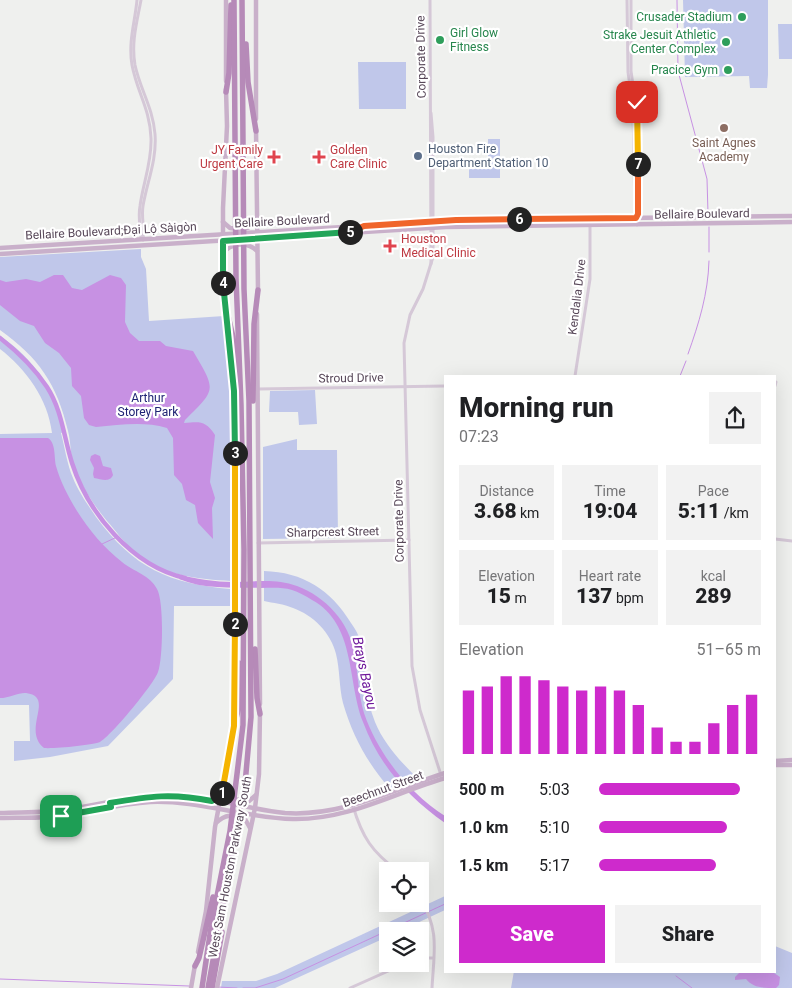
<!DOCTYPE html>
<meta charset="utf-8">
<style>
body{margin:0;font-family:Roboto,sans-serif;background:#f2f2f2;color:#202124;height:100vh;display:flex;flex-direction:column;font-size:19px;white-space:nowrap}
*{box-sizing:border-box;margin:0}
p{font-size:16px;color:#757577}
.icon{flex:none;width:28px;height:28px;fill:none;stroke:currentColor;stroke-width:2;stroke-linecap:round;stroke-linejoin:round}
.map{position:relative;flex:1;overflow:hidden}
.details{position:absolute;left:444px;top:375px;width:332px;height:598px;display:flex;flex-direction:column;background:#fff;border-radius:0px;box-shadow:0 5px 20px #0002}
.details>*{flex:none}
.controls{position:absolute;left:379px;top:862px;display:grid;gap:10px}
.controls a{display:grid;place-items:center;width:50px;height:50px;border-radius:0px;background:#fff;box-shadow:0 5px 20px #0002;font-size:25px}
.pin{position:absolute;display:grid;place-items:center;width:42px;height:42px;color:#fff;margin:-21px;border-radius:10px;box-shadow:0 2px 8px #0006}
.km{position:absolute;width:25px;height:25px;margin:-12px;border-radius:50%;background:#222;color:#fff;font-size:14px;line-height:25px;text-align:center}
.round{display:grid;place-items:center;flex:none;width:52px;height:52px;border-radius:0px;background:#f2f2f2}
.overview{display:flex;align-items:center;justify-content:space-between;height:85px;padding:0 15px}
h1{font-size:28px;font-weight:800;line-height:38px}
.metrics{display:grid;grid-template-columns:repeat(3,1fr);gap:8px;height:85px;padding:5px 15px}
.metrics div{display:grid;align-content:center;border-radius:0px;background:#f2f2f2;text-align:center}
.metrics b{font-size:21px;font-weight:800}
.metrics small{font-size:14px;font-weight:400}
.metrics p{font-size:14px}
.chart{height:140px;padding:10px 15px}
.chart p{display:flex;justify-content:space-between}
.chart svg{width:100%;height:90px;margin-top:5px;stroke:#ce2acc;stroke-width:6}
.button{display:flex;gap:10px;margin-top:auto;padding:10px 15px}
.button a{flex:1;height:58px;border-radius:0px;background:#ce2acc;color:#fff;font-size:20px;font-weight:800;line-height:58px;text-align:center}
.button a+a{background:#f2f2f2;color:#202124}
ul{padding:0 15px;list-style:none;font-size:16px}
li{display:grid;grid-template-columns:80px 60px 1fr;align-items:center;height:38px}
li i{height:12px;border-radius:6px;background:#ce2acc}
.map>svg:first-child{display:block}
.green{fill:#c0c7ea}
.water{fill:#c791e3}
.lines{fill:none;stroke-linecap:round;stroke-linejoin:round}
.stream{stroke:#c791e3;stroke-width:1}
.river{stroke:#c791e3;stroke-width:4.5}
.minor{stroke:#d5c8d7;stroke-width:3}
.major{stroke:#c9b0ca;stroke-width:4.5}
.highway{stroke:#b68ab8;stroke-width:5.5}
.split-1-casing{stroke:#fff;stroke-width:10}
.split-2-casing{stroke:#fff;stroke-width:10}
.split-3-casing{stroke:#fff;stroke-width:10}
.split-4-casing{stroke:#fff;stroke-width:10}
.split-5-casing{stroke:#fff;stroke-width:10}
.split-6-casing{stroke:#fff;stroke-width:10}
.split-7-casing{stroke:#fff;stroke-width:10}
.split-8-casing{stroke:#fff;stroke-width:10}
.split-1{stroke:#22a559;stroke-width:6}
.split-2{stroke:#f5b400;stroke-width:6}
.split-3{stroke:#f5b400;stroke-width:6}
.split-4{stroke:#22a559;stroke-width:6}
.split-5{stroke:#22a559;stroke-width:6}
.split-6{stroke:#f0652b;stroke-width:6}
.split-7{stroke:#f0652b;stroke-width:6}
.split-8{stroke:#f5b400;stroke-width:6}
.leisure-dot{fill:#2e9e5b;stroke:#fff;stroke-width:2}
.education-dot{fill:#8d6e63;stroke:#fff;stroke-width:2}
.service-dot{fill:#5c6f8a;stroke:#fff;stroke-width:2}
.health-dot{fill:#e0444e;stroke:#fff;stroke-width:2}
.labels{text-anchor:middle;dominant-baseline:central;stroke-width:4.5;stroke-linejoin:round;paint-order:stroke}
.leisure-label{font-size:12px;fill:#27864d;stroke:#fff;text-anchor:end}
.street-label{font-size:12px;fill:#584859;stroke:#fff}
.education-label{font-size:12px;fill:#785e54;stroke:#fff}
.service-label{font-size:12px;fill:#4e5e75;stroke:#fff;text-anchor:start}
.health-label{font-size:12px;fill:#be3a42;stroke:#fff;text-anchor:start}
.park-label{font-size:12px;fill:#1f2474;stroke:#fff}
.water-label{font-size:14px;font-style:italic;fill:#6f199b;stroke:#fff}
</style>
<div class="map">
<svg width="792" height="988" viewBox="0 0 792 988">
<rect width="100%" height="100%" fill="#eff0ee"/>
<g class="green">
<polygon points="683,0 768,0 768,75 767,88 750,88 749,76 685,77"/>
<polygon points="778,24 792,24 792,59 779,59"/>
<polygon points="358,62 406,62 406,109 359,109"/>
<polygon points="488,139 500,139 500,178 469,178 469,166 488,166"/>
<path d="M141,249V257L146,269L149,321L224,316L231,404V581C199,579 160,576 135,552C124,543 116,531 107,521C93,504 81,486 74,465C70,455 71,442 68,431C57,384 39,358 0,330V257Z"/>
<path d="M0,336C36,360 54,391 65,432L61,433C65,448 67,464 73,478C78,491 88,505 96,517C134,568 169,584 231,589L232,606H174L173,679L108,746L50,757L14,761V741H30L29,705H0V434L52,433C48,399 26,369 0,349Z"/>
<polygon points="315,390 317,424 299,425 298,412 269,412 270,391"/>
<polygon points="297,439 297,450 337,450 338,538 263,539 263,447"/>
<path d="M264,571C303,572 331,590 351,623C356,630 361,639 362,647C367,671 365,698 375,722C384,744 401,762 418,779L390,789C368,764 352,735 343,703C339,687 340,670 336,654C331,633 313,615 293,608C284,604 273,603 264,601Z"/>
<polygon points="445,896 445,910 400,931 388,931 387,937 275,988 221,988 222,981 256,981 277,974"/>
<polygon points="775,946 792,953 792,988 511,988 514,971 775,971"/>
</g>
<g class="water">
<path d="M54,275H63L72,288L82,290L110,275L121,278L126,285L125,322L130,333L139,341H160L166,346L193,351C216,390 217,389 185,420L184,423C200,422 205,420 215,435L210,482L215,498L212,508L213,539L198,523L195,505L186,500L182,484L174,475L173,438L167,428C143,421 120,425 96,427L89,425L84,418L81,396L72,386L71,368L59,353L45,343L34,326L20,321L0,305V280L6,282L26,279L40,282Z"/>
<path d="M0,438H48C56,443 54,457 56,466C60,481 69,498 77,511C89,530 104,548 122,562C133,571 151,576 157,589C164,601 163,659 158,672C154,684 111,736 100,742C94,745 53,749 44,748C21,729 56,697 26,693C20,692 9,698 0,698Z"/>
<path d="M95,454L100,456L103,466L111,468L113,475C110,483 101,479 94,478L93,474L94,468L90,460L91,456Z"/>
<path d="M180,575C198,579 215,582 233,582C255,582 275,578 297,586C326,597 349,622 354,652C358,672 358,693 364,713C378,754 409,793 445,816V823C408,797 379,765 363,722C347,681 356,624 312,600C306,596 298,592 292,590C282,587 271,588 261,588C234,587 205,590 179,579Z"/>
<path d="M741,971H771L780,977L779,985L776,988C764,988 753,988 746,979L735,980V977Z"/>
</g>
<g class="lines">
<g class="stream">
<polyline points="677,0 678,71 707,179 708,213"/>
<polyline points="709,227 709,252"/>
<path d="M688,354C699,323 708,294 709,261"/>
<polyline points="680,376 686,361"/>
<polyline points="102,544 117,537"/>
<polyline points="676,976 692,988"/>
<polyline points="0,979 189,986"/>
<polyline points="218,987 237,988"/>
<polyline points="243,988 255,988 283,979 445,904"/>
</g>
<path class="river" d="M0,338C18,352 35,369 47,387C62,410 64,438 72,463C88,513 132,566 185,578"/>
<g class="minor">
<path d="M137,0C135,22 128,42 132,65C137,92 150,109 151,138C152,162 143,183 140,206C138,216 140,227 141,237L142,239"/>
<path d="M141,0C137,22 131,42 135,65C140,89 153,108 155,134C157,160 147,182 143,206C141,217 145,229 143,240"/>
<polyline points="430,0 431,264"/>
<polyline points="627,0 628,72 633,108 635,214 636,218"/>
<polyline points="631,0 631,71 637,114 638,177 637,225"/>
<polyline points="431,113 433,137 433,257 423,289 410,315 404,343 412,666 420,710 441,775"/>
<polyline points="575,376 590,279 590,218"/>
<polyline points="775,386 776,382"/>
<polyline points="258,389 445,386"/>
<polyline points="775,539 792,541"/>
<polyline points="258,543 409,540"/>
<path d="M353,806C362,837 372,852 398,871"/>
<path d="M420,897C440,932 434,950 432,988"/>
<polyline points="420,958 433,958"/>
<polyline points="350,988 404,964"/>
</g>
<g class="major">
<polyline points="226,0 226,81"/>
<polyline points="256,0 256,119"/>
<polyline points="256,129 258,291"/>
<path d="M223,222L230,228C243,230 250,230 257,219"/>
<polyline points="0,248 456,220 792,216"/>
<polyline points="0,254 446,227 792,222"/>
<path d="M222,254C231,243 247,241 257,251"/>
<polyline points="226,306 223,283 223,208 227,126 226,89"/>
<polyline points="257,314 260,704"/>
<polyline points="775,761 792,760"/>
<polyline points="775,765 792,765"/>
<polyline points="223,788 231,799 249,801 256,795"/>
<path d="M0,813C21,812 43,813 64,810C98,805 131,796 165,795C205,794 245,809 285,813C342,817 392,790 445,773"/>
<path d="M0,818C19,817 38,819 57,816C88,812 119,804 150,802C199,800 245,818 293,819C348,820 394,793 445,778"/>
<path d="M216,823C225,814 233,814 245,819L250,828"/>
<polyline points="198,952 206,911 215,827 234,726 235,402 229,328"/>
<polyline points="191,988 195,965"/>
<polyline points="217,988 255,808 259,774 260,711"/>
</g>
<g class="highway">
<polyline points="246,44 248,82 256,131"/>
<polyline points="226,92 229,73 231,5"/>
<polyline points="225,303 233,337 238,382"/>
<polyline points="253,401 254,324 258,290"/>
<polyline points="255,649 257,698 260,714"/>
<polyline points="234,726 239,707 239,663"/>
<polyline points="195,966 199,958 213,897"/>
<polyline points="202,988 212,921 230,831 243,725 244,549 241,405 236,278 234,0"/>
<polyline points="208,988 245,784 251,717 249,401 244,289 242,0"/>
<polyline points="212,988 222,932"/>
</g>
</g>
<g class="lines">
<defs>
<path id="split-1" d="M61,816L111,807L110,803C150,796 172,793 212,801L222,793"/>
<polyline id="split-2" points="222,793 234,726 235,624"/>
<polyline id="split-3" points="235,624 235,453"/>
<polyline id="split-4" points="223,283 234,391 235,453"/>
<polyline id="split-5" points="223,283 223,241 350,232"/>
<polyline id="split-6" points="350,232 364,226 456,220 519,219"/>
<polyline id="split-7" points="519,219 636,218 638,214 638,164"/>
<polyline id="split-8" points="637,102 638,164"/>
</defs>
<use href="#split-1" class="split-1-casing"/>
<use href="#split-2" class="split-2-casing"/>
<use href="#split-3" class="split-3-casing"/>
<use href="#split-4" class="split-4-casing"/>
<use href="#split-5" class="split-5-casing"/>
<use href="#split-6" class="split-6-casing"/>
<use href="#split-7" class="split-7-casing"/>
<use href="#split-8" class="split-8-casing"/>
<use href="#split-1" class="split-1"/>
<use href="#split-2" class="split-2"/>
<use href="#split-3" class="split-3"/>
<use href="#split-4" class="split-4"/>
<use href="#split-5" class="split-5"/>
<use href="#split-6" class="split-6"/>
<use href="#split-7" class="split-7"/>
<use href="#split-8" class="split-8"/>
</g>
<g class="leisure-dot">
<circle cx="742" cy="17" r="5"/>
<circle cx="440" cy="40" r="5"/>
<circle cx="726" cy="42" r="5"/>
<circle cx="728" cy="70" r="5"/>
</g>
<circle class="education-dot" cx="724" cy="128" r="5"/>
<circle class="service-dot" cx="418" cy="156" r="5"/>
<g class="health-dot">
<path d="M271.5 149.5h5v5h5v5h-5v5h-5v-5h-5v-5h5z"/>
<path d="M316.5 149.5h5v5h5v5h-5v5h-5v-5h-5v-5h5z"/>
<path d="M387.5 238.5h5v5h5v5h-5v5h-5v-5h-5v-5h5z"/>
</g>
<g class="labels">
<g class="leisure-label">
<text x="732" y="17">Crusader Stadium</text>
<text x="450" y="33" text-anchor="start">Girl Glow<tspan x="450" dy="14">Fitness</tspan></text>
<text x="716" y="35">Strake Jesuit Athletic<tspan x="716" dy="14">Center Complex</tspan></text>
<text x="718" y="70">Pracice Gym</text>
</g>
<g class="street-label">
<text transform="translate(421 57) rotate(-91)">Corporate Drive</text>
<text transform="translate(702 214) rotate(-1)">Bellaire Boulevard</text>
<text transform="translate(282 221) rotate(-3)">Bellaire Boulevard</text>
<text transform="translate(111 231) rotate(-3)">Bellaire Boulevard;Đại Lộ Sàigòn</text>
<text transform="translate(577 297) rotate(-83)">Kendalia Drive</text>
<text transform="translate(351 378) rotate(-1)">Stroud Drive</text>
<text transform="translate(399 521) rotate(-91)">Corporate Drive</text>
<text transform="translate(333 532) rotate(-1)">Sharpcrest Street</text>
<text transform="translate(383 789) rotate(-20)">Beechnut Street</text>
<text transform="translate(230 867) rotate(-79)">West Sam Houston Parkway South</text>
</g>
<g class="education-label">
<text x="724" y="143">Saint Agnes<tspan x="724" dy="14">Academy</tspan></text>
</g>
<g class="service-label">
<text x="428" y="149">Houston Fire<tspan x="428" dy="14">Department Station 10</tspan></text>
</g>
<g class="health-label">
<text x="263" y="150" text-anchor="end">JY Family<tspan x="263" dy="14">Urgent Care</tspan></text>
<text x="330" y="150">Golden<tspan x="330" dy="14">Care Clinic</tspan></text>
<text x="401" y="239">Houston<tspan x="401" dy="14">Medical Clinic</tspan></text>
</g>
<g class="park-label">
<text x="148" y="398">Arthur<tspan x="148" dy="14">Storey Park</tspan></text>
</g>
<g class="water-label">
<text transform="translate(365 673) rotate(78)">Brays Bayou</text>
</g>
</g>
</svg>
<div class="controls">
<a><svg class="icon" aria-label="locate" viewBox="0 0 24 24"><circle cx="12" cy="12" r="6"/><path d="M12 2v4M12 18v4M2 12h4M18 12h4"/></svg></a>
<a><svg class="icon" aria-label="layers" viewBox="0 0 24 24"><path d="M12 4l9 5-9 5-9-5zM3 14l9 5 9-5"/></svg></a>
</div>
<div class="pin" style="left:61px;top:816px;background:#1e9e55"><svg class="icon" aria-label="arrive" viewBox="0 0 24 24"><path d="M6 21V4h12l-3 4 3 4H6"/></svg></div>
<div class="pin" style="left:637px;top:102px;background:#d93025"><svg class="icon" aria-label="check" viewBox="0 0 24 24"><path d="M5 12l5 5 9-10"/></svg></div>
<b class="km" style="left:222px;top:793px">1</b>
<b class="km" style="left:235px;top:624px">2</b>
<b class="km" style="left:235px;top:453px">3</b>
<b class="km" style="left:223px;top:283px">4</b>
<b class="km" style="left:350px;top:232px">5</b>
<b class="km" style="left:519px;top:219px">6</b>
<b class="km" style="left:638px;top:164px">7</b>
<section class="details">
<div class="overview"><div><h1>Morning run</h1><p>07:23</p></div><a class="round"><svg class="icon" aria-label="share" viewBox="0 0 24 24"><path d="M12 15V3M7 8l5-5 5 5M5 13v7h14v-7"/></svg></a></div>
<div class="metrics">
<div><p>Distance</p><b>3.68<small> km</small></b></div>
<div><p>Time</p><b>19:04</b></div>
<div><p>Pace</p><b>5:11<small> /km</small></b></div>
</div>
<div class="metrics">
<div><p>Elevation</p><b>15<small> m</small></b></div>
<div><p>Heart rate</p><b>137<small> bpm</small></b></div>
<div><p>kcal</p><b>289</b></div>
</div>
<div class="chart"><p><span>Elevation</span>51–65 m</p>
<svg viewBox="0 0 160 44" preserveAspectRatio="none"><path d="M5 44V13M15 44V11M25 44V6M35 44V6M45 44V8M55 44V11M65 44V13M75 44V11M85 44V13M95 44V20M105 44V31M115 44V38M125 44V38M135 44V29M145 44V20M155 44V15"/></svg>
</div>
<ul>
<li><b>500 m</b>5:03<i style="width:87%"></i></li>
<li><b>1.0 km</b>5:10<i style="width:79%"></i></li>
<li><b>1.5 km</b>5:17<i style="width:72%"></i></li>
</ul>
<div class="button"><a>Save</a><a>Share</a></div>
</section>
</div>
